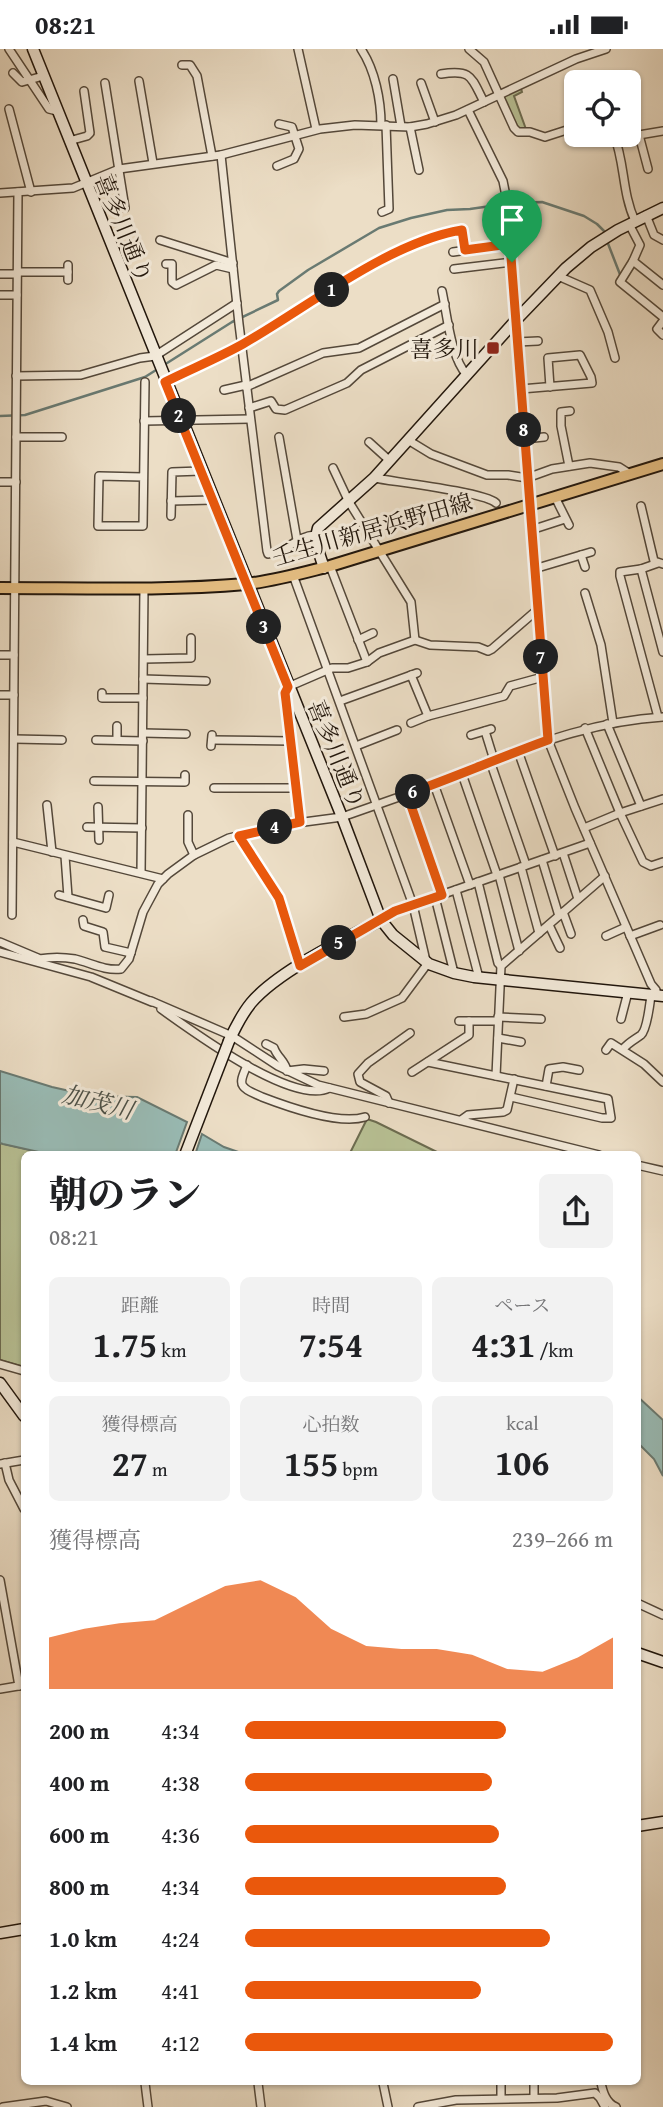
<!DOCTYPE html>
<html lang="ja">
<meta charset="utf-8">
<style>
body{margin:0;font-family:"Gentium Book Plus","Noto Serif JP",serif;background:#f2f2f2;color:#202124;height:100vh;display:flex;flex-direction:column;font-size:26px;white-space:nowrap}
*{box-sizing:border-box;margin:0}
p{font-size:23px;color:#757577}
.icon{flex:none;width:38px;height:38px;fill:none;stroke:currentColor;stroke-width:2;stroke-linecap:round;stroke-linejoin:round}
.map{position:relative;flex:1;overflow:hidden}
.details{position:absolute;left:21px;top:1102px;width:620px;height:934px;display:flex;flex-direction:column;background:#fff;border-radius:10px;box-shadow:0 2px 5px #0004}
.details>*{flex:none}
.buttons{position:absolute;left:564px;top:21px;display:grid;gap:14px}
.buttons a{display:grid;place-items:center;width:77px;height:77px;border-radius:10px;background:#fff;box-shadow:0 2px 5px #0004;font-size:35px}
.pin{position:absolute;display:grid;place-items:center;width:60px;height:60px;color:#fff;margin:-72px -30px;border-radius:50% 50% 50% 0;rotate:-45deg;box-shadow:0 0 7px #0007}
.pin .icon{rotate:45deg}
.km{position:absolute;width:35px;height:35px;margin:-18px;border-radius:50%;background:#222;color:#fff;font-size:19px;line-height:35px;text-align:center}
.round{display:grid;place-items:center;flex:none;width:74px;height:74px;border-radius:10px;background:#f2f2f2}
.head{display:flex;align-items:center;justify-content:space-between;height:119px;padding:0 28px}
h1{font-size:38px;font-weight:800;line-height:52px}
.stats{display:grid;grid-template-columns:repeat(3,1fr);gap:10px;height:119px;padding:7px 28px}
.stats div{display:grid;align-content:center;border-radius:10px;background:#f2f2f2;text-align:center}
.stats b{font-size:35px;font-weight:800}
.stats small{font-size:19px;font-weight:400}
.stats p{font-size:19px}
.chart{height:196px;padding:14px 28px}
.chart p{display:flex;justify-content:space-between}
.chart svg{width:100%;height:126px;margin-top:7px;fill:#ea580c;opacity:.7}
ul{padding:0 28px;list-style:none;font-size:23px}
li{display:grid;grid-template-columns:112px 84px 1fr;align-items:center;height:52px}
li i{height:18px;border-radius:9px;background:#ea580c}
.status{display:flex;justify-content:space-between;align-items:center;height:49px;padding:0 35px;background:#fff;direction:ltr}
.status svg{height:19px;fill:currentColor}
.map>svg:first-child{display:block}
.green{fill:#b8c195;stroke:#6c6c50;stroke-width:2}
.water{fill:#99bcb6;stroke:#697a72;stroke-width:2}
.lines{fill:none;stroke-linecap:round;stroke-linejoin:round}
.stream{stroke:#697a72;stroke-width:2.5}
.street-casing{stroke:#54483a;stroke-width:10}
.secondary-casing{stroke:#21160c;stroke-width:13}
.primary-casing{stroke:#21160c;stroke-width:14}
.street{stroke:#f3eada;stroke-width:7}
.secondary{stroke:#f3eada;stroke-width:10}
.primary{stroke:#e6bf83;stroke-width:10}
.secondary-bridge-casing{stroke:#21160c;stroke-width:13;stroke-linecap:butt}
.secondary-bridge{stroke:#f3eada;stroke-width:10}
.route-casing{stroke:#fff;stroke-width:14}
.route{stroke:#ea580c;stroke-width:9}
.poi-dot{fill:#8f2418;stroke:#f3eada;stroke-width:2.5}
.labels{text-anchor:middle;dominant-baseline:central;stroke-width:6;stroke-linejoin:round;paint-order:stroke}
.street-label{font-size:23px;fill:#21160c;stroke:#f3eada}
.poi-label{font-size:23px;fill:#21160c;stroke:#f3eada;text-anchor:end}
.water-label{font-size:24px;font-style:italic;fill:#4b5048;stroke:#f3eada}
</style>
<div class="status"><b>08:21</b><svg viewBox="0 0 49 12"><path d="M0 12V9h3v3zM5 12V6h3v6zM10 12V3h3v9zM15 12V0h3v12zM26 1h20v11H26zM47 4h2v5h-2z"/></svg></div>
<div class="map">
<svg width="663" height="2058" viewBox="0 0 663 2058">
<rect width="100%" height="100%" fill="#ecdec6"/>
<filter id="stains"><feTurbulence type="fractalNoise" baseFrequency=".00286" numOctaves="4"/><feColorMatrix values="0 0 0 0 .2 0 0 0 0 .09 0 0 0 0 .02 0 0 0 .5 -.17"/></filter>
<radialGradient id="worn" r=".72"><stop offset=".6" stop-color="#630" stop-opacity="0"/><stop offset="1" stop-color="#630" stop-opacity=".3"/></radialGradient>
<g class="green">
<polygon points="520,36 522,43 514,47 527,83 518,83 499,46"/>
<polygon points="367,1070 376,1073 443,1106 349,1106"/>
<polygon points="0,1094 52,1106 24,1106 24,1318 0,1311"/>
</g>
<g class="water">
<polygon points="0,1022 52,1038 92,1047 137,1048 187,1073 175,1106 52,1106 3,1095 0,1094"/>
<polygon points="202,1085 224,1098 247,1106 195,1106"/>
<polygon points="637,1347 663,1371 663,1427 654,1410 637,1393"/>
</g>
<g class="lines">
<g class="stream">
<polyline points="607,192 621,228"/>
<polyline points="0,367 25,366 145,328 232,273 278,251 277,245 279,242 308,221 379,179 411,169 447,161 470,160 512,154 542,153 584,167 597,175 604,182 605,186"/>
</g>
<defs>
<g id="street">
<polyline points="9,0 49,60 57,62"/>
<polyline points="298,0 316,80"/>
<path d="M361,0C375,21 381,51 381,76"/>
<polyline points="469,0 484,13 514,79 518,83 530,83 545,88 576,78"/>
<polyline points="182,16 190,16 197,27 212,107"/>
<polyline points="13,24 22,33 43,27"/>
<path d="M441,25C472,20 471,28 484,53"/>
<polyline points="393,30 401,77"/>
<polyline points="139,32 153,114"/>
<polyline points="105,34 125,159"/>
<polyline points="421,34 435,73"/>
<polyline points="9,60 31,143"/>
<polyline points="468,61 503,132 507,152 548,691 575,759 651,935 656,941 656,946"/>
<polyline points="410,78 419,121"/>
<path d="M614,86C625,114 622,144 635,172"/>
<polyline points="639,86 648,120"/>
<polyline points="615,90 663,82"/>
<polyline points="69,92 87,87 90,84 84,42"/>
<path d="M221,106L239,275L267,502L268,505C286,504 296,487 315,486"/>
<polyline points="277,117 294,110 299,100 292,78 279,75"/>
<polyline points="0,144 73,139 119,120 221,106 320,80 355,76 410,78 427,75 456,66 576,10 606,0"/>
<polyline points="382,163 389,160 386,76"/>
<polyline points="646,166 654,186 663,191"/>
<polyline points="509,175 535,176"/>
<polyline points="629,175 640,196 633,212 620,233 663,268"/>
<polyline points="160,191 233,214"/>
<polyline points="453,203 510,195"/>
<polyline points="633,212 663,236"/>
<polyline points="166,215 172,215 172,233 176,236 216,216 233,220"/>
<polyline points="68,216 68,231"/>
<polyline points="454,220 512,213"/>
<polyline points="17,223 68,223"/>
<polyline points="0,225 17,225"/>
<polyline points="558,227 590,241 608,283 615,309"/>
<path d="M442,242C447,265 451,310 467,326"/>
<polyline points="0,246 17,246"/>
<polyline points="663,272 657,280 663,286"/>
<polyline points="517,293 538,292"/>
<polyline points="16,327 81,326 140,309 155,307 237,254"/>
<path d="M165,333C191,320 218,309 243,295C308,258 388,193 462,181L465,201"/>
<polyline points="246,338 323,304 359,299 445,255"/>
<polyline points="521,340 592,334 591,328 580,306 548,309 550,338"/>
<polyline points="224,341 246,336"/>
<polyline points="249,359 271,352 276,360 285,361 347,334 361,321 449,276"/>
<polyline points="144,372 250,370"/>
<polyline points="16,388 62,388"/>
<polyline points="279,388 297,491"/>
<polyline points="524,390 544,388"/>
<polyline points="408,391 431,405 487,426 508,426 527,429 552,420 590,414 619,418 630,425"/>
<polyline points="369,393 390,412"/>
<polyline points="569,417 561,377 561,363 570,362"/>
<polyline points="333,419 349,453 411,553 415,591"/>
<polyline points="143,428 99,427 98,477 143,477 145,333"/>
<path d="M374,429C396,433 484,443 496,454"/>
<polyline points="0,433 16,433"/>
<polyline points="555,448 569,476"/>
<polyline points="171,452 213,451"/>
<polyline points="641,457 654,512 663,515"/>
<polyline points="171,467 172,423 201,422"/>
<polyline points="531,481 565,470"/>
<polyline points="581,506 585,518"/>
<polyline points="658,514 641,520 620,523 620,527 658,668"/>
<polyline points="330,517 367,613"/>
<polyline points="534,520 591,503"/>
<polyline points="641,520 663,603"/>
<polyline points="293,526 413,856 426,912"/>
<polyline points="585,544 601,596 613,674"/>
<polyline points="358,591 373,584"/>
<polyline points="0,606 14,606"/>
<polyline points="144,610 191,609 191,589"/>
<polyline points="411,626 428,667 504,647 510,637 543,628"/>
<polyline points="143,630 206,632"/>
<polyline points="102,644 102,649 143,649"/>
<polyline points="0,646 14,646"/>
<polyline points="340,652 417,624"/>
<polyline points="411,674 428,667"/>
<polyline points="607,675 641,757"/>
<polyline points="585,679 620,764 643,813 651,817 663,813"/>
<polyline points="485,682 494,711"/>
<polyline points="143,684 186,685"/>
<polyline points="471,686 491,680"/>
<polyline points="14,690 62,691"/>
<polyline points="96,691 143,692"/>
<polyline points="117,691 117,677"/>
<polyline points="212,691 291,692"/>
<polyline points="211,697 212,686"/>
<polyline points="356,697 397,681"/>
<polyline points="518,702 555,807"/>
<polyline points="490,712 526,816"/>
<polyline points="462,725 497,826"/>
<polyline points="94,732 185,733 185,726"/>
<polyline points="434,735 470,836"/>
<polyline points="214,739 296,739"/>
<polyline points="407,745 442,846"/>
<polyline points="47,756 52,803"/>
<polyline points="98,758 99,791"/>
<polyline points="188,766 188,793 194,806"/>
<polyline points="300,773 286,652 285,644 288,638 332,619 348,619 367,613 379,604 415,591 430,596 478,598 488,602 492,600 537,561"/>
<polyline points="87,778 142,779"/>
<polyline points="584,779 620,764 663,750"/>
<polyline points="239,787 279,849 300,917"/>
<polyline points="13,793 163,830"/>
<polyline points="563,804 578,850"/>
<polyline points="65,807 68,848"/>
<polyline points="542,811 559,867"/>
<polyline points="521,818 539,884"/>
<polyline points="141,824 144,539"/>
<polyline points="499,826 519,902"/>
<polyline points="478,833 498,914 501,917"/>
<polyline points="456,841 479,929"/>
<polyline points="59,846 106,859 109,846"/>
<polyline points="435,848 454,924"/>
<polyline points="563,863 571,885"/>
<polyline points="12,866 18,143"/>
<polyline points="83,871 84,877 103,883 105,898 131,904"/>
<polyline points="381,871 395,862 590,794"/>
<polyline points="549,876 560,899"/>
<polyline points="606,887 626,878"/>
<polyline points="630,887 660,876"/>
<polyline points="0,893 38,909"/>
<polyline points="0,903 91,928 152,953"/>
<path d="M39,913V910C51,908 63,908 75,910C91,914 105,922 121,920L129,910L143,863L158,835L168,825L194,806L229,789L289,775L342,768L459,727L473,718C536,695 595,672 663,668"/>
<polyline points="151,952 232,987 278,1017 318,1036 599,1106"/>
<path d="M161,960C192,982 293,1057 329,1039"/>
<polyline points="344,968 366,965 402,949 428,914"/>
<polyline points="498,968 541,970"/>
<polyline points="621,970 628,943"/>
<polyline points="459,972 498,972"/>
<polyline points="498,989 521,993"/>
<path d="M266,995L274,999C277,1008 286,1013 287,1022L304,1020L324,1022"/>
<path d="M623,1000C629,993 634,991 641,986C647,981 650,954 651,946"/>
<polyline points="606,1001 611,994 644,1015 663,1033"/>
<polyline points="428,1013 608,1050 611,1069 602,1069 511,1048"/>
<path d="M247,1016C245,1022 239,1032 243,1037C247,1043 257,1045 262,1048C288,1058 339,1076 365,1068"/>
<polyline points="412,1023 469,986 469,972"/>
<polyline points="496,1027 501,917 605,827"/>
<polyline points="546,1037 549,1020 563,1018 579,1021"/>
<polyline points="389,1054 386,1047 360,1033 358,1025 368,1014 410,984"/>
<polyline points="461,1071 468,1066 503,1063 507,1061 514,1030"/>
<polyline points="637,1116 663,1122"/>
<polyline points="0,1315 24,1322"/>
<polyline points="5,1414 9,1431 24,1460"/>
<polyline points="0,1415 24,1411"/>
<polyline points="0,1531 19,1637"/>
<polyline points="637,1554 663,1566"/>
<polyline points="0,1640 24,1636"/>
<polyline points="145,2034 148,2058"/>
<polyline points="258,2034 261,2058"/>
<polyline points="383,2034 388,2058"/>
<polyline points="501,2034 501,2049"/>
<polyline points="534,2034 534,2049"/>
<path d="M601,2034C603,2043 606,2054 616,2058"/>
<polyline points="3,2058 46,2052 67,2058"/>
<polyline points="418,2058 456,2051 557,2049 595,2044 600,2049 605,2058"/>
</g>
<g id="secondary">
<polyline points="33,0 342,768 381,871 393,886 429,915 454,924 474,928 663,947"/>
<polyline points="324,519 315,492 318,479 374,429 516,271 566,219 591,198 618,181 663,159"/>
<path d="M229,992C235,979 242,965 251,954C277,923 344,890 381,871"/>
<polyline points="0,1334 24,1367"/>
<polyline points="637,1604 663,1613"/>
<polyline points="637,1777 663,1773"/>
<polyline points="0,1884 24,1880"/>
</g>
<path id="primary" d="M0,539C82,539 164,542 246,535C274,532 302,524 330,517L663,415"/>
</defs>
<use href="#street" class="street-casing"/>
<use href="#secondary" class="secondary-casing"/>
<use href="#primary" class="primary-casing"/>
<use href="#street" class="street"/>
<use href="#secondary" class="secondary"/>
<use href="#primary" class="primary"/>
<defs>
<polyline id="secondary-bridge" points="185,1106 229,992"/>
</defs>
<use href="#secondary-bridge" class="secondary-bridge-casing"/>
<use href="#secondary-bridge" class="secondary-bridge"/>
</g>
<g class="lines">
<defs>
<path id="route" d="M462,181L465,201L510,195L548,691C501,708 455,728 407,745L442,846L395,862L300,917L279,849L239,787L300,773L286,652L285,644L288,638L165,333C191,320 218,309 243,295C308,258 389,193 462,181Z"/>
</defs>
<use href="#route" class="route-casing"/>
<use href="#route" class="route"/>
</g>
<rect class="poi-dot" x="486" y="292" width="14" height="14" rx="3.5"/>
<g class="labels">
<g class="street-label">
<text transform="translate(124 179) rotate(68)">喜多川通り</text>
<text transform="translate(372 480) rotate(-16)">壬生川新居浜野田線</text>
<text transform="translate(337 705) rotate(68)">喜多川通り</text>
</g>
<g class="poi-label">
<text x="479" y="299">喜多川</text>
</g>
<g class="water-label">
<text transform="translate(98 1053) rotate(14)">加茂川</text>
</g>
</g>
<rect width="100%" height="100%" filter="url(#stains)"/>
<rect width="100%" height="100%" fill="url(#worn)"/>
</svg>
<div class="buttons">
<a><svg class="icon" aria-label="locate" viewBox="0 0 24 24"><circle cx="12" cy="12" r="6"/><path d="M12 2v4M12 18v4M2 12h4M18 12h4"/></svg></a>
</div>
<div class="pin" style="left:512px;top:213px;background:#1e9e55"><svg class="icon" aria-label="arrive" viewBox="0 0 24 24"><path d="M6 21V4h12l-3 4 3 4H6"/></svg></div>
<b class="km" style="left:332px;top:241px">1</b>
<b class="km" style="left:179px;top:367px">2</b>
<b class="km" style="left:264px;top:578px">3</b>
<b class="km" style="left:275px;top:778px">4</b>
<b class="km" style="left:339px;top:894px">5</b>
<b class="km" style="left:413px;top:743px">6</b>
<b class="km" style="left:541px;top:608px">7</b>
<b class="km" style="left:524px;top:381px">8</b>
<section class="details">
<div class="head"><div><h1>朝のラン</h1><p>08:21</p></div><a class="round"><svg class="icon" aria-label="share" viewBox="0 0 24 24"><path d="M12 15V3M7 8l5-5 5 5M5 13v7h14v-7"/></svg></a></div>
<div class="stats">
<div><p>距離</p><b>1.75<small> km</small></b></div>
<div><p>時間</p><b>7:54</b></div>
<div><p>ペース</p><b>4:31<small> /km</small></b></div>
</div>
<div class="stats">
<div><p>獲得標高</p><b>27<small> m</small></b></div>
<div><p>心拍数</p><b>155<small> bpm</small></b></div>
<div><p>kcal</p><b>106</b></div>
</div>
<div class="chart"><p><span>獲得標高</span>239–266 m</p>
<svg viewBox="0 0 160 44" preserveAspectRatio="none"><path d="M0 44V26L10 23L20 21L30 20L40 14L50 8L60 6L70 12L80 23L90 29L100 30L110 30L120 32L130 37L140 38L150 33L160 26V44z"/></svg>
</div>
<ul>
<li><b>200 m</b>4:34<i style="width:71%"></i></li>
<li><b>400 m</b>4:38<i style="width:67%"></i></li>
<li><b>600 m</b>4:36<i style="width:69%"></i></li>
<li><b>800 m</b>4:34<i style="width:71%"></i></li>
<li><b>1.0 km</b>4:24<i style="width:83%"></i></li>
<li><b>1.2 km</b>4:41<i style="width:64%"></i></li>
<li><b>1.4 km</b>4:12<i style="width:100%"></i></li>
</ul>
</section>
</div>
